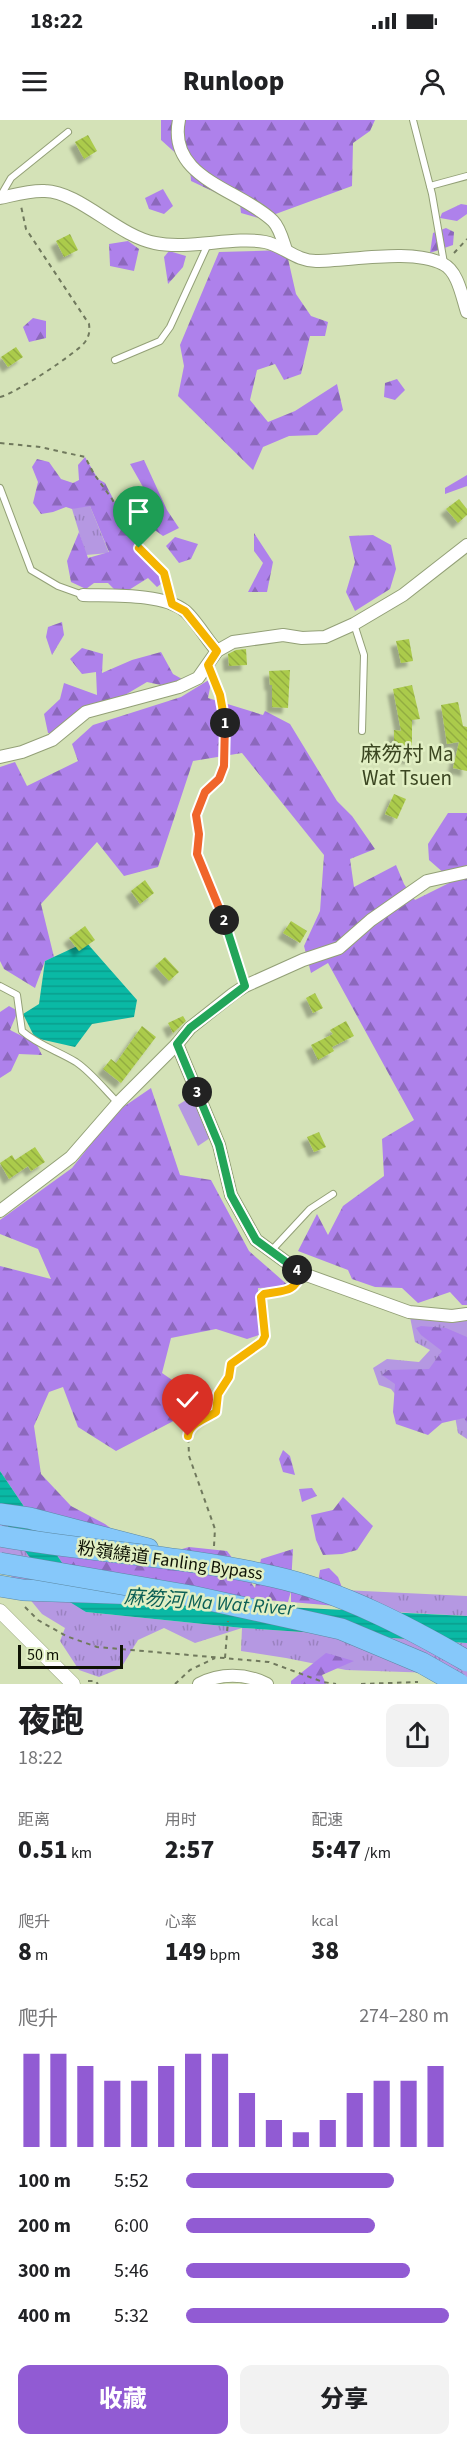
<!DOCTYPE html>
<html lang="zh">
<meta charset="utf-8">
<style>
body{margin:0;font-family:"Source Sans 3","Noto Sans SC",sans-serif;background:#f2f2f2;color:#202124;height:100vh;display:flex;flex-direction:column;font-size:22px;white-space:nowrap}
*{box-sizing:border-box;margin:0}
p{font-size:20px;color:#757577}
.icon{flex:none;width:33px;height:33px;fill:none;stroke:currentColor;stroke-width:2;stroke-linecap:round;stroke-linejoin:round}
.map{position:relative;height:1564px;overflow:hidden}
.details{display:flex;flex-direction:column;background:#fff;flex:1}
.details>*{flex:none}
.scale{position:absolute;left:18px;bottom:15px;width:105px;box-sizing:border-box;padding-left:6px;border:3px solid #0f1305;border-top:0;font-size:16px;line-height:21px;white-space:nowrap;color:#0f1305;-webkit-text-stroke:4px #e1efc3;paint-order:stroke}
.pin{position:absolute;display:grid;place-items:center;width:51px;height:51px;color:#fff;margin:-62px -26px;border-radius:50% 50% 50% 0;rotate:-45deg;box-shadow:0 0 6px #0007}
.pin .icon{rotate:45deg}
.km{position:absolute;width:30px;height:30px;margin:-15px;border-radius:50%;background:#222;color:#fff;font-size:16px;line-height:30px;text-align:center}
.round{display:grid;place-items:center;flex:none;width:63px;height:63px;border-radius:12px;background:#f2f2f2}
.head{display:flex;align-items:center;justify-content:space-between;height:102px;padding:0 18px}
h1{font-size:33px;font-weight:800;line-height:45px}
.metrics{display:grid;grid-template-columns:repeat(3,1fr);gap:9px;height:102px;padding:6px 18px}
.metrics div{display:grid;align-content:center}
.metrics b{font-size:26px;font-weight:800}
.metrics small{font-size:16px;font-weight:400}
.metrics p{font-size:16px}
.chart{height:168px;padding:12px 18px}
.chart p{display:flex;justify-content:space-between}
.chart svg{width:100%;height:108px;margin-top:6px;stroke:#915bd3;stroke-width:6}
.cta{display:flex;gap:12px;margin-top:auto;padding:12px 18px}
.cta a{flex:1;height:69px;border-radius:12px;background:#915bd3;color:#fff;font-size:24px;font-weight:800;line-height:69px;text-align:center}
.cta a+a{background:#f2f2f2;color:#202124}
ul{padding:0 18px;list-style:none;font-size:20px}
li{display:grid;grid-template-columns:96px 72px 1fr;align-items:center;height:45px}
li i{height:15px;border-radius:8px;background:#915bd3}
.status{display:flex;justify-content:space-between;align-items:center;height:42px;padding:0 30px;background:#fff;direction:ltr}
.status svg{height:16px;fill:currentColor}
header{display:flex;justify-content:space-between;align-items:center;height:78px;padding:0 18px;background:#fff;font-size:27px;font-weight:800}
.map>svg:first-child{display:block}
.grass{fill:url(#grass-tufts)}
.forest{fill:url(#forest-firs)}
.park{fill:#b598e2}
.water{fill:url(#water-rules)}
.building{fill:url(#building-back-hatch);filter:url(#shadow)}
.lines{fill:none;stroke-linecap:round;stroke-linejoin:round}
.service-casing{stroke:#93a077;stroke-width:8}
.minor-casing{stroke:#93a077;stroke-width:14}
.tertiary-casing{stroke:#93a077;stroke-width:15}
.motorway-casing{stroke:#5c89a4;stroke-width:22}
.path{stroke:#70795d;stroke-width:2;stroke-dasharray:4.5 4.5;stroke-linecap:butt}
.service{stroke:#fff;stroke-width:6}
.minor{stroke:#fff;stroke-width:12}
.tertiary{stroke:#fff;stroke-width:14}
.motorway{stroke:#86c8fa;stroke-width:21}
.motorway-bridge-casing{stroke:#5c89a4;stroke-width:22;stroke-linecap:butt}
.motorway-bridge{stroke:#86c8fa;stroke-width:21}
.split-1-casing{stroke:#fff;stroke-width:12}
.split-2-casing{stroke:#fff;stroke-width:12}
.split-3-casing{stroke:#fff;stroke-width:12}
.split-4-casing{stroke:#fff;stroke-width:12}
.split-5-casing{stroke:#fff;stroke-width:12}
.split-1{stroke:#f5b400;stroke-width:8}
.split-2{stroke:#f0652b;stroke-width:8}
.split-3{stroke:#22a559;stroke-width:8}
.split-4{stroke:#22a559;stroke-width:8}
.split-5{stroke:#f5b400;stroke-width:8}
.labels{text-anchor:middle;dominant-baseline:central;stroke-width:5;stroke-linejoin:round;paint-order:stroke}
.street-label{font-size:18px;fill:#0f1305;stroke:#e1efc3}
.water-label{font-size:20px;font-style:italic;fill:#0c5f55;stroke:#e1efc3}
.quarter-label{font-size:21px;fill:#3b4621;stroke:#e1efc3}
</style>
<div class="status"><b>18:22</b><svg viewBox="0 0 49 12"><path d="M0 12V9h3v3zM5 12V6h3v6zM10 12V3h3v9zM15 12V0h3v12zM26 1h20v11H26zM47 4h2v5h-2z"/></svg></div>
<header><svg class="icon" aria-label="menu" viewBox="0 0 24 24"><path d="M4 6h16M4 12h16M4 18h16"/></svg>Runloop<svg class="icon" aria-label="person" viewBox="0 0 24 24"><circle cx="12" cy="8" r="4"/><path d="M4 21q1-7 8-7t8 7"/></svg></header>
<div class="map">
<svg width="467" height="1564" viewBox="0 0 467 1564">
<defs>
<pattern id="grass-tufts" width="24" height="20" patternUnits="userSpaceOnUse" patternTransform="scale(1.5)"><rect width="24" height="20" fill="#b598e2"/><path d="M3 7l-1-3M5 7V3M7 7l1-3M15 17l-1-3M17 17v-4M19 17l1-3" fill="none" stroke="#9a82c0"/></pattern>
<pattern id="forest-firs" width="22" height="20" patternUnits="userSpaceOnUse" patternTransform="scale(1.5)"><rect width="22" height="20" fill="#ae81eb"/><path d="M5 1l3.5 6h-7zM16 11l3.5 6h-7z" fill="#8c68bc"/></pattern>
<pattern id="water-rules" width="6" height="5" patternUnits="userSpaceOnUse" patternTransform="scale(1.5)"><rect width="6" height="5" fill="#0ab9a5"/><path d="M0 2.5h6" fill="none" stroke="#099e8d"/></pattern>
<pattern id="building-back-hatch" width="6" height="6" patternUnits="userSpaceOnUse" patternTransform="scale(1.5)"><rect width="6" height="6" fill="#abcb4c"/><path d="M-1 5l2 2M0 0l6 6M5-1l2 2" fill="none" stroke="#92ad41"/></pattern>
<filter id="shadow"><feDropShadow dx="-5.5" dy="5.5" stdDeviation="1.5" flood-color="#0004"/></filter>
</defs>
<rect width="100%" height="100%" fill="#d4e2b7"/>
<g class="grass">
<polygon points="88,381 109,433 86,435 72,389"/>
<polygon points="409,1192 467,1194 467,1319 458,1313 454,1291 402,1283 391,1269 379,1265 373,1248 387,1239 419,1242 430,1230 415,1222"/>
<polygon points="0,1395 35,1443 86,1492 243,1508 467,1523 467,1564 434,1553 346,1550 286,1538 241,1531 242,1508 195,1523 164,1508 138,1520 121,1548 99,1557 79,1550 60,1521 65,1508 42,1494 0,1443"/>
<polygon points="343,1470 467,1476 467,1496 339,1489"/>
</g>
<g class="forest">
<polygon points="161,0 375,0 370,11 353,23 352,66 262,99 241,93 240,84 191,61 190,46 161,20"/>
<polygon points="163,69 173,86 164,94 149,89 145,78"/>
<polygon points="461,84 467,85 467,94 457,101 440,98 442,93"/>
<polygon points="446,108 454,112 453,125 430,133 433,113"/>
<polygon points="128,121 139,129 134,151 110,146 109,124"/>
<polygon points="286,130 296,174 311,196 328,202 325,216 310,216 301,254 284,260 275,244 257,250 250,280 268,302 295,291 337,264 343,290 317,315 289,316 263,327 253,350 178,276 184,246 180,225 219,132"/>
<polygon points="169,131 186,136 183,147 168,164 164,137"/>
<polygon points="33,198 46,201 46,218 29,222 23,207"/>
<polygon points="397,259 405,270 395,280 384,277 385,263"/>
<polygon points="85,337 98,359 105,363 123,398 166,460 157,467 148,458 124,473 115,470 108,463 94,463 86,469 71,462 67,441 79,412 88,438 109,432 90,386 72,389 66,387 53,392 41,394 33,383 38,362 32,347 37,339 49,342 61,359 73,363 79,360 78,345"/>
<polygon points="144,340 167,390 179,408 163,416 152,408 157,390 141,394 130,379 151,381 130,344"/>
<polygon points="467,355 467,366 445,374 445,368"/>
<polygon points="254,413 273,442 267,472 248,472 263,443 254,431"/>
<polygon points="373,415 391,425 396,449 390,469 355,491 346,472 355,442 349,416"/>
<polygon points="175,417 198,424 191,439 179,443 166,426"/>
<polygon points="62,502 64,515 52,535 46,517 48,507"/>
<path d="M82,528L103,534L102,553L132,540L161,532L173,554L182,559C172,568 159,565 147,562L59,614L48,613L44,594L60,579L64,563L97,575L96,552L82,554L70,539Z"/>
<polygon points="212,558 208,578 263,595 265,591 290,604 337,681 352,696 375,729 350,739 354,767 396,745 404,764 415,780 453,761 429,740 428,724 448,693 467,693 467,1185 462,1185 450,1172 418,1183 402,1168 375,1167 352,1159 348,1150 298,1131 317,1094 328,1115 343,1086 384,1056 382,1019 414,1000 328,843 311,853 304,826 320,791 324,735 242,633 193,641 158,747 124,756 97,722 41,784 54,837 45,841 35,868 4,849 0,841 0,647 15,642 27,666 78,641 72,624 93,605 181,577"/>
<polygon points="9,886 18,891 10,910 36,923 42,935 19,934 11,951 0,958 0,892"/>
<polygon points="151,968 180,1055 211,1060 249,1131 290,1167 258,1168 259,1215 247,1219 216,1209 171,1218 162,1253 191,1273 185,1295 116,1331 78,1307 63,1267 49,1272 34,1306 41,1354 71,1386 105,1404 151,1438 189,1427 227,1431 255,1468 261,1439 293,1429 291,1464 318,1462 320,1450 329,1448 338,1457 343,1470 336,1486 291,1482 291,1471 288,1482 163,1470 67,1450 0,1351 0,1146 51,1159 38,1129 0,1114 0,1100 72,1048 116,992"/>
<polygon points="421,1206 446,1208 467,1217 467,1303 464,1298 442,1303 428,1315 396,1304 393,1292 395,1264 382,1255 388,1250 429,1249 442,1231 421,1215 416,1208"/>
<polygon points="283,1330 290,1336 295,1355 283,1352 279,1339"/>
<polygon points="312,1368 317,1376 302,1382 299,1369"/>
<polygon points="343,1377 373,1406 357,1430 342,1434 323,1435 316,1420 311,1395 333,1390"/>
<polygon points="326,1533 354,1541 322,1555 326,1564 291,1564 291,1561"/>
</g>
<polygon class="park" points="194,975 213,1016 198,1026 178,985"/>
<g class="water">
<polygon points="86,822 137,880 134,897 92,904 75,927 35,918 23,894 39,884 45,841"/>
<polygon points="0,1351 67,1450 283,1487 467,1496 467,1523 243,1508 86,1492 65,1479 28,1435 0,1395"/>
</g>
<g class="building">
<polygon points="88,15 97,31 84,39 75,22"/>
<polygon points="70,114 78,130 64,137 56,121"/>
<polygon points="16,227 23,237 8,247 1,237"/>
<polygon points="459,379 467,389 467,395 458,403 446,389"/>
<polygon points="409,519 413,541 401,543 396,521"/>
<polygon points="246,529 247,545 229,546 228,534 236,530"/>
<polygon points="290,550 288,588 272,587 272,565 270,565 269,551"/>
<polygon points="412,565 420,599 412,600 412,638 407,639 405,627 394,627 394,610 401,611 393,569"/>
<polygon points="458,582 463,606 467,607 467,651 453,648 459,622 447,624 441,585"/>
<polygon points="394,674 406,679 397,699 385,694"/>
<polygon points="145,760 154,773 140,784 131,771"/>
<polygon points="291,801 307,811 300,823 283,813"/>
<polygon points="85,806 95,820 79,831 69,818"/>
<polygon points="165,837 179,852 169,861 155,846"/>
<polygon points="315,873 323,888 313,893 306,878"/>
<polygon points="183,896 186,901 173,913 168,903"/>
<polygon points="346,901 354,916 332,927 334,931 318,940 311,925 333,914 330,910"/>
<polygon points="142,906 156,917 121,963 103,949 111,939 116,943"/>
<polygon points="319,1012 326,1027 314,1032 307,1017"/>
<polygon points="35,1027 45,1042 31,1051 28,1046 9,1059 0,1043 12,1035 15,1040"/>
</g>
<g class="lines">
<defs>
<g id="service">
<polyline points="413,0 432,74 444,143"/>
<polyline points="430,66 467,56"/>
<polyline points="0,77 11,58 68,12"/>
<polyline points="115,240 160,221 170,207 208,124"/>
<polyline points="0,368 31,450 58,466 83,475"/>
<polyline points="354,504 364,535 362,611"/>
<path d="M0,866L17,875L22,911C38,925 58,931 76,942C91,952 105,970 118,983"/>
<polyline points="271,1131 310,1089 333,1074"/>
</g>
<g id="minor">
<path d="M179,0C167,59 240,69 273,101C280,108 283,121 286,130"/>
<path d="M0,78C14,75 31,70 45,71C80,72 118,116 155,123C189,130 234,116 265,122C284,126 296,141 316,141C350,141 412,128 443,144C458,151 462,177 467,192"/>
<path d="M83,475C110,476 163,473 185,491C195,499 207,520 217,531"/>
<polyline points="0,637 22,632 52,620 86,592 179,567 198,558 217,531 233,522 283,515 302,518 325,517 354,504 403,475 467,425"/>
<polyline points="177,924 219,1025 231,1075 256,1120 301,1153 409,1192 452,1196 467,1194"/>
<polyline points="0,1091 71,1037 118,983 177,924 190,908 233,874 245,866 303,840 339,828 371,800 427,761 467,752"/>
<path d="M199,1564C220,1553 245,1553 267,1564"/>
</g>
<polyline id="tertiary" points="0,1491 73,1564"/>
<g id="motorway">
<polyline points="0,1394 29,1398 148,1429"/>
<polyline points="0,1466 23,1470 140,1474"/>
</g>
</defs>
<use href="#service" class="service-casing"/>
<use href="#minor" class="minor-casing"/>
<use href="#tertiary" class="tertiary-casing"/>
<use href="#motorway" class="motorway-casing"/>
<g class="path">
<polyline points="454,133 467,119"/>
<path d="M0,277C13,275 77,233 85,222C89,216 90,212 89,204L26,109L21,86"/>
<polyline points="0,323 40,327 85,337 94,354 112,379 139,428 164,453 168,470"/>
<polyline points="214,559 220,575 225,606 224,646 219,659 205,672 196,695 199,714 197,733 235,828 241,852"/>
<polyline points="214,1426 215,1409 189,1336 188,1309 216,1292 218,1274 229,1257 231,1244 262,1222 265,1217 261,1177 264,1174 291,1169 297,1165"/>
<polyline points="25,1487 38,1500 66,1516 97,1527 269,1542 323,1562 336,1564"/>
<polyline points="225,1538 228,1501"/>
<polyline points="88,1561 95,1561 98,1564"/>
<polyline points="175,1564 190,1550 215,1538"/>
<polyline points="361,1564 418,1562"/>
</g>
<use href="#service" class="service"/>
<use href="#minor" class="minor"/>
<use href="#tertiary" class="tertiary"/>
<use href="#motorway" class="motorway"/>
<defs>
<g id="motorway-bridge">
<path d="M0,1416C91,1432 185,1436 275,1457C342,1472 408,1507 467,1541"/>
<polyline points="0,1443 191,1476 341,1509 422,1543 459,1564"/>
</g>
</defs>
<use href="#motorway-bridge" class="motorway-bridge-casing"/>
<use href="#motorway-bridge" class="motorway-bridge"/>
</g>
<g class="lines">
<defs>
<polyline id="split-1" points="139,428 164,453 172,484 185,491 217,531 208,545 220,575 225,603"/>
<polyline id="split-2" points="224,800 197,734 199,714 196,695 205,672 219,659 224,646 225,603"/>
<polyline id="split-3" points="197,972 177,924 190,908 245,866 224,800"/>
<polyline id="split-4" points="197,972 219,1025 231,1075 256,1120 297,1150"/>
<path id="split-5" d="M188,1316C189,1303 206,1299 216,1292L218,1274L229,1257L231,1244L262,1222L265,1216L261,1177L264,1174C283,1170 294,1174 301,1153L297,1150"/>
</defs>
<use href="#split-1" class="split-1-casing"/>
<use href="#split-2" class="split-2-casing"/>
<use href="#split-3" class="split-3-casing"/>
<use href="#split-4" class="split-4-casing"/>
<use href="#split-5" class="split-5-casing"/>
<use href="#split-1" class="split-1"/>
<use href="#split-2" class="split-2"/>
<use href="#split-3" class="split-3"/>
<use href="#split-4" class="split-4"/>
<use href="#split-5" class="split-5"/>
</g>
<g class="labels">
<g class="street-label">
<text transform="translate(170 1441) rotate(8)">粉嶺繞道 Fanling Bypass</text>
</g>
<g class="water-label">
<text transform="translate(209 1483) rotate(4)">麻笏河 Ma Wat River</text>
</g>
<g class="quarter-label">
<text x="407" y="634">麻笏村 Ma<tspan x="407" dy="24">Wat Tsuen</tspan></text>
</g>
</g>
</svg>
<div class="scale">50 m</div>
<div class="pin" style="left:139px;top:428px;background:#1e9e55"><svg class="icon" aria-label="arrive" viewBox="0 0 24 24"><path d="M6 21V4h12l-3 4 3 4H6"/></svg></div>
<div class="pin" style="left:188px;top:1316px;background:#d93025"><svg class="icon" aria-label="check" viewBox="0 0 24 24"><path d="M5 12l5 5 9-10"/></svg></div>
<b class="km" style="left:225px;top:603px">1</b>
<b class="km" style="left:224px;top:800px">2</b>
<b class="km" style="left:197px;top:972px">3</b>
<b class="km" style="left:297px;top:1150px">4</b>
</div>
<section class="details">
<div class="head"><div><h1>夜跑</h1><p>18:22</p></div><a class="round"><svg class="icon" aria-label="share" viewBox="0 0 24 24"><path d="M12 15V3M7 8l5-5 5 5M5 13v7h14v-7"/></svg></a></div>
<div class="metrics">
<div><p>距离</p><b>0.51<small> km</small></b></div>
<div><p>用时</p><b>2:57</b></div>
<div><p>配速</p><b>5:47<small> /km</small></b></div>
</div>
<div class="metrics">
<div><p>爬升</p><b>8<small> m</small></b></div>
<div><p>心率</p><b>149<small> bpm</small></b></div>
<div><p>kcal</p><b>38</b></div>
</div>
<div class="chart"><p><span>爬升</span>274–280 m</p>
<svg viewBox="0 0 160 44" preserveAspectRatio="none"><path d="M5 44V6M15 44V6M25 44V11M35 44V17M45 44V17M55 44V11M65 44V6M75 44V6M85 44V22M95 44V33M105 44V38M115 44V33M125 44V22M135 44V17M145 44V17M155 44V11"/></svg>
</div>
<ul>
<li><b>100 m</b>5:52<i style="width:79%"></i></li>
<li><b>200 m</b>6:00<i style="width:72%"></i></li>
<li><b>300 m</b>5:46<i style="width:85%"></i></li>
<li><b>400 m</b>5:32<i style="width:100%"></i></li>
</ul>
<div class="cta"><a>收藏</a><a>分享</a></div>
</section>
